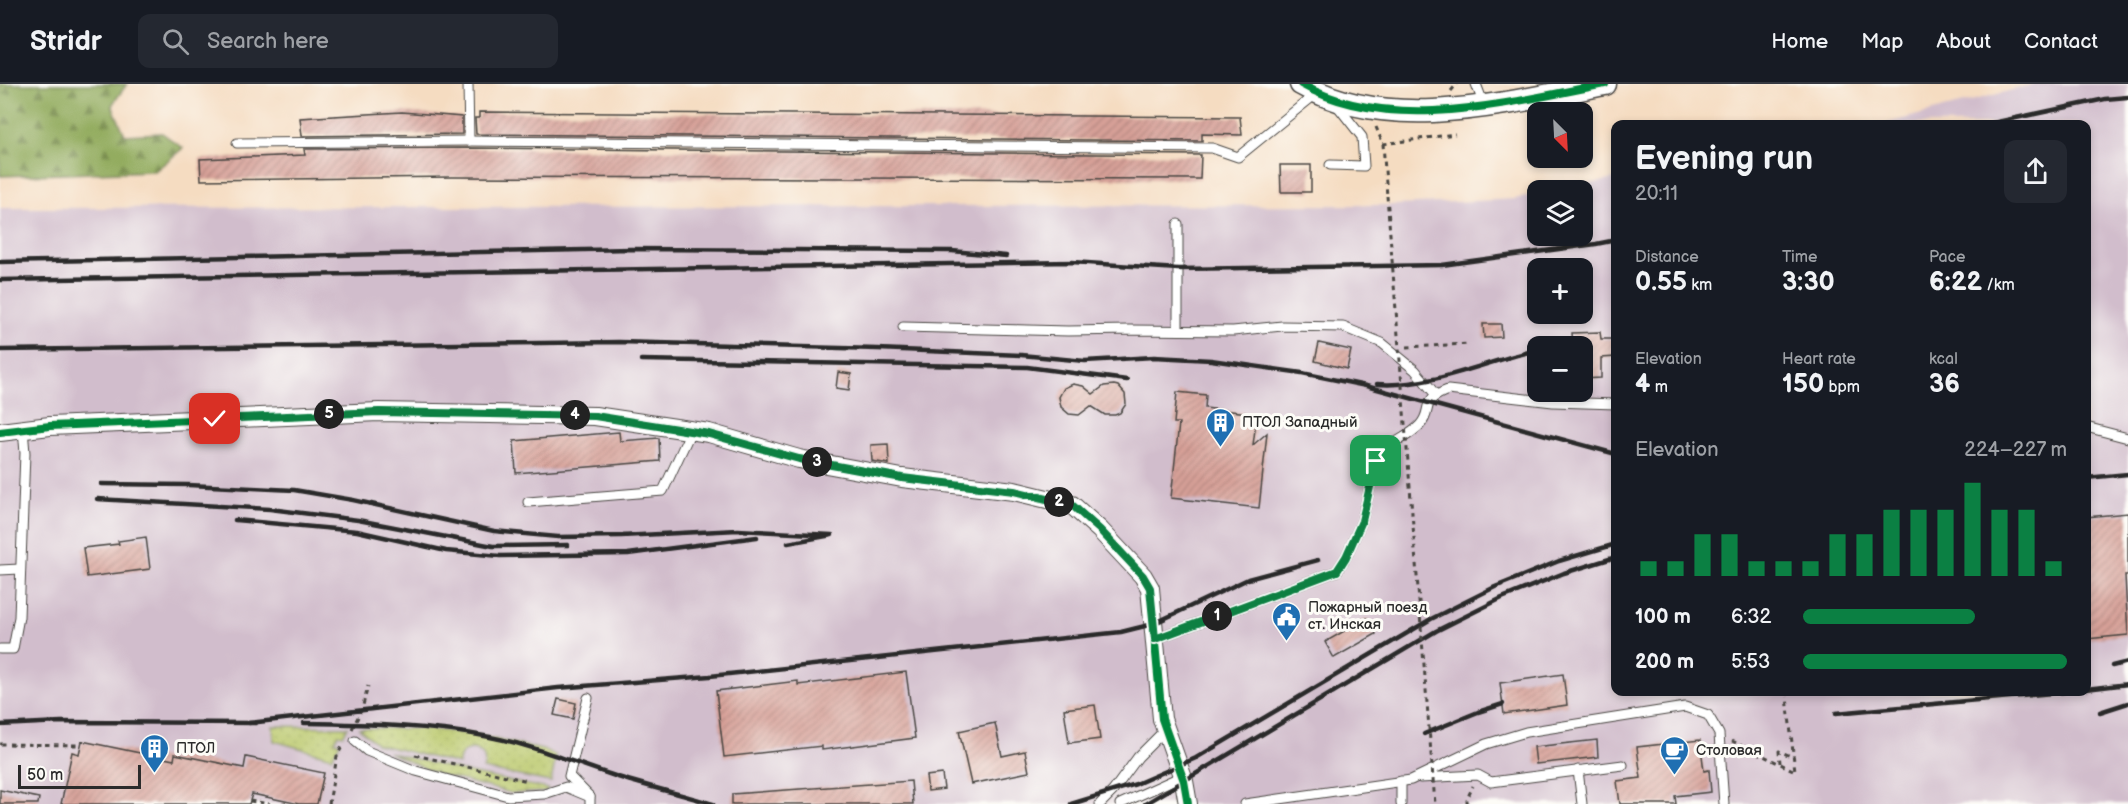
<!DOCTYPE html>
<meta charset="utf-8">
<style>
body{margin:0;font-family:"Balsamiq Sans",sans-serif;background:#242831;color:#f1f3f6;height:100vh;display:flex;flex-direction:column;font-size:22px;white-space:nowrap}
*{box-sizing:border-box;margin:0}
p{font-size:20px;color:#9ea1a6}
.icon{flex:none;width:33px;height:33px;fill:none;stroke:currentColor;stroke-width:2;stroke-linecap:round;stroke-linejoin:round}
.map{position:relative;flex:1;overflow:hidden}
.panel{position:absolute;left:1611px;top:36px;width:480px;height:576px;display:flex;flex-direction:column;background:#171b24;border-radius:12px;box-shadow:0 3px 9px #0003}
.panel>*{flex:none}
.needle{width:39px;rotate:156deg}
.fabs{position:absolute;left:1527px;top:18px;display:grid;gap:12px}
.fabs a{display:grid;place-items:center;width:66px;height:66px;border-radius:12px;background:#171b24;box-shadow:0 3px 9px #0003;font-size:30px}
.scale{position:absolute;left:18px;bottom:15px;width:123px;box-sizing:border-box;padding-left:6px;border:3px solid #2b2b2b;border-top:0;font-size:16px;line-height:21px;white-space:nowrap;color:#2b2b2b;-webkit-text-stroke:4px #fdfcf7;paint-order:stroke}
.pin{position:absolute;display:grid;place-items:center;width:51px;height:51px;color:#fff;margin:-26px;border-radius:12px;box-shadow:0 3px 9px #0006}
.km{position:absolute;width:30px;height:30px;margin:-15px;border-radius:50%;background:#222;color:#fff;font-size:16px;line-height:30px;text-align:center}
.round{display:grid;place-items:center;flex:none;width:63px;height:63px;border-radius:12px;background:#242831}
.overview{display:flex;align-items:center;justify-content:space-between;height:102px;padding:0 24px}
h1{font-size:33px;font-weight:600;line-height:45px}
.metrics{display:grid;grid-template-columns:repeat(3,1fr);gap:9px;height:102px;padding:6px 24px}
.metrics div{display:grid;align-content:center}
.metrics b{font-size:26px;font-weight:600}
.metrics small{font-size:16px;font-weight:400}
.metrics p{font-size:16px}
.chart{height:168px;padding:12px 24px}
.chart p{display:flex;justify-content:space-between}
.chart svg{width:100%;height:108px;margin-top:6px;stroke:#0b8043;stroke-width:6}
ul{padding:0 24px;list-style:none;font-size:20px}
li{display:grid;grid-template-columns:96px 72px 1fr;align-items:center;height:45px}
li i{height:15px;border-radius:8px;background:#0b8043}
header{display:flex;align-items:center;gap:36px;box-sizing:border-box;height:84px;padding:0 30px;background:#171b24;border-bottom:2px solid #363941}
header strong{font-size:28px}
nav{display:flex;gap:33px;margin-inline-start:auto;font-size:21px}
.search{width:420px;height:54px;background:#242831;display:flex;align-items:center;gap:15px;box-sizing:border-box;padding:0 21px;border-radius:12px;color:#9ea1a6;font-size:22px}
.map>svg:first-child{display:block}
.railway{fill:#d1bdcc;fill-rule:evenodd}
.grass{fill:url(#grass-dots);stroke:#727a4a;stroke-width:1.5}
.forest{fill:url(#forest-firs);stroke:#5f6c44;stroke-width:1.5}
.building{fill:url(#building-hatch)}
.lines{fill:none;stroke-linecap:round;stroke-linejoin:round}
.service-casing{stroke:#494642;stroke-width:11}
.minor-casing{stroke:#494642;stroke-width:20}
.tertiary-casing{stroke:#494642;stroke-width:25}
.path{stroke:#494642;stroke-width:3;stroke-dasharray:4.5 4.5;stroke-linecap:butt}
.service{stroke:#fff;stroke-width:9}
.minor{stroke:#fff;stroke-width:18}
.tertiary{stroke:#fff;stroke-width:22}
.rail{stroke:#2b2b2b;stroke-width:4.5}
.path-bridge{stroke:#494642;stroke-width:3;stroke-dasharray:4.5 4.5;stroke-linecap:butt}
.cycleway-casing{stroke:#fdfcf7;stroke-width:11}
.cycleway{stroke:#00873e;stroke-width:8}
.route-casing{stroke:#fff;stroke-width:12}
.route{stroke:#0b8043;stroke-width:8}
.labels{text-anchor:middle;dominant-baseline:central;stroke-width:6;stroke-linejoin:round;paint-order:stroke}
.poi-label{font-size:15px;fill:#2b2b2b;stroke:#fdfcf7;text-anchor:start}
</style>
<header>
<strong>Stridr</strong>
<div class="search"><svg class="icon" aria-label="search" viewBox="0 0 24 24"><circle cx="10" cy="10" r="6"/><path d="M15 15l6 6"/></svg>Search here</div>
<nav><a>Home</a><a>Map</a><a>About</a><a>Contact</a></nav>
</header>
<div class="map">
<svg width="2128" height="720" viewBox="0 0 2128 720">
<defs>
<pattern id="grass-dots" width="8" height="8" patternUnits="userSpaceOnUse" patternTransform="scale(1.5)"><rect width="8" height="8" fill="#bac86a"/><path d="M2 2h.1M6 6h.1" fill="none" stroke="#a0ac5c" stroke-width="1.8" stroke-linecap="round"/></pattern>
<pattern id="forest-firs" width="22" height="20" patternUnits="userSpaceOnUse" patternTransform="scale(1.5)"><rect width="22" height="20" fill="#93ac5e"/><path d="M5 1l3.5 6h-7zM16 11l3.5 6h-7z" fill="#788c4e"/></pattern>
<pattern id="building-hatch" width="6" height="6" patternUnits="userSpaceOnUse" patternTransform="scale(1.5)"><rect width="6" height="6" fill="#d7a098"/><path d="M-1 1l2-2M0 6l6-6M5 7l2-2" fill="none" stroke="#af837c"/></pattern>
</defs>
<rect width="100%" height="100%" fill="#fdfcf7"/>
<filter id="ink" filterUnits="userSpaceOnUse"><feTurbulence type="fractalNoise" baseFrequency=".0167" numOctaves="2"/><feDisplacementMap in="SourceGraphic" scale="12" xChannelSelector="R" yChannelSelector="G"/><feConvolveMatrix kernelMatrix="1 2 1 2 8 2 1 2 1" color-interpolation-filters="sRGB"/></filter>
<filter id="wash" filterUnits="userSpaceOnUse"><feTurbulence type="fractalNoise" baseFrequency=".008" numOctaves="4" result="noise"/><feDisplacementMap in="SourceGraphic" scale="24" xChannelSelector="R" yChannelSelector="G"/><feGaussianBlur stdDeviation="1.35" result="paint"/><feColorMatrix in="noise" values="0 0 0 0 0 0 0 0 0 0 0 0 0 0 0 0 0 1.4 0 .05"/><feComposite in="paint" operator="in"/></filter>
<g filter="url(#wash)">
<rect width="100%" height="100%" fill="#f5dcc1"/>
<path class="railway" d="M2035,0H2128V720H0V124L1397,121L1514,115L1537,110L1538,152H1582V106H1557L1615,95L1616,608H2086V40H1884ZM1538,184H1582V230H1538ZM1538,262H1582V308H1538Z"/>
<g class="grass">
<polygon points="273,642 348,643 343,651 338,650 335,657 340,659 332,673 274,657"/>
<path d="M359,644L424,645L468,649L547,667L556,672L551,698L483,685C487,676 484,668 474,665C464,665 459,670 459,680L377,660Z"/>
<polygon points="388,668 470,689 548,705 546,708 511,709 438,690"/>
</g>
<polygon class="forest" points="0,0 127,0 112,21 125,51 162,49 183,64 155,87 0,92"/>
<g id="blocks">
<g class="building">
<polygon points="402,28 462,33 462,50 302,52 300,34"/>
<polygon points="479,28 1240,33 1242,51 1202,50 1202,57 476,50 475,34 479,34"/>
<polygon points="469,64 1201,71 1200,95 452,93 201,96 200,75 305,71 304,65"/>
<polygon points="1280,81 1311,81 1311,108 1281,108"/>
<polygon points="1483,240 1501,240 1502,253 1484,254"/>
<polygon points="1600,248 1601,255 1616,255 1616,273 1601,274 1601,294 1582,295 1582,262 1573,262 1572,249"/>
<polygon points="1319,259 1351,266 1347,285 1315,277"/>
<polygon points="838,288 851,290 849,306 836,304"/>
<polygon points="1073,300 1083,302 1093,310 1104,302 1114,301 1118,302 1125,310 1126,320 1120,329 1115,331 1105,331 1091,322 1079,331 1069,330 1061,323 1059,313 1064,304"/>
<polygon points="1177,308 1206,311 1205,324 1257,330 1253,361 1267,349 1259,424 1171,414 1179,339 1174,339"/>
<polygon points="619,348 620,357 659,354 660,377 516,389 514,357"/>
<polygon points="888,360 889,380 872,377 871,361"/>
<polygon points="2128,429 2128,491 2125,491 2128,551 2086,555 2086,433"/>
<polygon points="146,453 150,485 87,493 83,464 119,460 118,457"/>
<polygon points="1367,534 1376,550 1334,574 1325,558"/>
<polygon points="906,588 915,654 822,666 822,662 724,673 716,607 798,597 798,601"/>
<polygon points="1563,590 1567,621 1504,630 1500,599"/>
<polygon points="558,615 576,619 573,635 554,631"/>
<polygon points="1095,621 1100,655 1069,659 1064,625"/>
<polygon points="995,639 1002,672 1025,667 1029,688 971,700 959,647"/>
<polygon points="1597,656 1598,673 1536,680 1534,663"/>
<polygon points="1700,656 1704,687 1709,686 1711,708 1675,712 1676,720 1620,720 1617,697 1641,694 1637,663"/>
<polygon points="82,657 174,676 175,670 244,684 246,673 324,689 317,720 299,720 252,710 249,720 61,720 72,668 79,670"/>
<polygon points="942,690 944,705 928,707 926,692"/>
<polygon points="911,697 913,720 732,720 732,710"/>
<polygon points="0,706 39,714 38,720 0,720"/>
</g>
</g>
</g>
<g filter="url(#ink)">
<use href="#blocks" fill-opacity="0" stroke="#494642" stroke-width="1.5"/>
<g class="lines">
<defs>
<g id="service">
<polyline points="468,0 469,57"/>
<polyline points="1476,0 1484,21"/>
<polyline points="237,59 469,57 1212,64 1238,73 1317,9"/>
<polyline points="1330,81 1364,82 1362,53 1336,20"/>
<polyline points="903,243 1068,247 1130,246 1233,247 1282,242 1343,243 1382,259 1415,286 1436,311"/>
<polyline points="1178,246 1178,140"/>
<polyline points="2086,343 2128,354"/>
<polyline points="528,418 663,407 691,347"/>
<polyline points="0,486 20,485"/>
<path d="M1155,555L1337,487L1346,473L1362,437L1376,377C1385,360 1407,355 1420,341C1434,326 1418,317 1448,306L1553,318L1616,320"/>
<polyline points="0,565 13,565 19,533 25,369 23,345"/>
<polyline points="588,614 569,692 590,713 590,720"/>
<polyline points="355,657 367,667 416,687 508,712 544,710 566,703 590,713"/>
<polyline points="1578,686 1582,720"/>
<polyline points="1420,694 1478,691 1491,698 1623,681"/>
<polyline points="1401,697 1401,720"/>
<polyline points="1100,720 1113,707 1138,673 1165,646"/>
<polyline points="1120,720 1182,692"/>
<polyline points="1245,720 1411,696 1486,660 1526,648 1685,623 1708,631 1719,650 1724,720"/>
</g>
<polyline id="minor" points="0,348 50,342 379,328 595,332 709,349 799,375 902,394 1014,407 1072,421 1100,446 1143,492 1150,504 1162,635 1184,697 1188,720"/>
<path id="tertiary" d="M1301,0C1389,51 1511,18 1605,0"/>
</defs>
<use href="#service" class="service-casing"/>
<use href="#minor" class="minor-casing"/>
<use href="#tertiary" class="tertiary-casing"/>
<g class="path">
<polyline points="1451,7 1457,0"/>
<polyline points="1376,43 1383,60 1387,112"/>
<polyline points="1383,60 1455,50"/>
<polyline points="1407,263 1469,260"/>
<polyline points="352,645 362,625 368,602"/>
<polyline points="1732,657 1795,687 1787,613"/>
<polyline points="0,660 81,661"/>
<polyline points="415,671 528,697"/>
<polyline points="1780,679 1779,667 1793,673"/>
<polyline points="250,717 270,720"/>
<polyline points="329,720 337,672 343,661"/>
<polyline points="1467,720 1467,715 1473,702"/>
</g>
<use href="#service" class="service"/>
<use href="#minor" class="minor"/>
<use href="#tertiary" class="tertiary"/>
<g class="rail">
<polyline points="1988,40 2105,15 2128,13"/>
<polyline points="0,178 631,165 952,167 1006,172"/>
<polyline points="0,196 1072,178 1178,185 1442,181 1596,160 1616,156"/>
<polyline points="0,266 619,258 878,265 1021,271 1085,277 1154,273 1211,276 1302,289 1366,302 1616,370"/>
<polyline points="641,276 1027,283 1127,296"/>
<path d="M1377,300C1433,304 1484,277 1538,266"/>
<polyline points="2086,394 2128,390"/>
<polyline points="101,400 188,401 294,406 353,416 494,447 558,453 621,452 738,446 832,451 788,459"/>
<polyline points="97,415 270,425 358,436 493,462 568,461"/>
<polyline points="235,436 357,447 446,467 500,472 628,470 757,453"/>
<polyline points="2112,582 2128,578"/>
<polyline points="2086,605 2128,600"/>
<polyline points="2100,628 2128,619"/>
<polyline points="1836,629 2064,608"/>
<polyline points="249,639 558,604 710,592 1121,548 1153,540 1248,495 1318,476"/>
<path d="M304,639C366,640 430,641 490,653C532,661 572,678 612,691C645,702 680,710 713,720"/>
<polyline points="0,641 61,638 256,639"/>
<polyline points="1424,650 1478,628 1503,620"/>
<polyline points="1071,720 1136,700 1196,674 1431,535 1495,503 1559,477 1616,460"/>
<polyline points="1145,720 1436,547 1502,514 1564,489 1616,473"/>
</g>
<polyline class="path-bridge" points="1387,112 1435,720"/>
<defs>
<g id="cycleway">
<path d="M1301,0C1389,51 1511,18 1605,0"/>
<polyline points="0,348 50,342 379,328 595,332 709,349 799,375 902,394 1014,407 1072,421 1100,446 1143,492 1150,504 1162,635 1184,697 1188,720"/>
</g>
</defs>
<use href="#cycleway" class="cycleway-casing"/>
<use href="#cycleway" class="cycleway"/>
</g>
</g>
<g class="lines" filter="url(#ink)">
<defs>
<polyline id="route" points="215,335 379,328 595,332 709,350 799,375 902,394 1014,407 1072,421 1100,446 1143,492 1150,504 1155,555 1337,487 1346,473 1362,437 1376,377"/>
</defs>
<use href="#route" class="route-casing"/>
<use href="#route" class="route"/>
</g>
<defs>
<symbol id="building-pin" viewBox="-11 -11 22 30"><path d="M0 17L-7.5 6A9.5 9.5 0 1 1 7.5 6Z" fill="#1f6fb2" stroke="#fdfcf7"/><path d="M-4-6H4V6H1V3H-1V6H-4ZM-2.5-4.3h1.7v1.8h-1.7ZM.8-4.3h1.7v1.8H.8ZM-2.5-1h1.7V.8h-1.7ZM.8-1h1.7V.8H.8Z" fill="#fff"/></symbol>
<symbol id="civic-pin" viewBox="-11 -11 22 30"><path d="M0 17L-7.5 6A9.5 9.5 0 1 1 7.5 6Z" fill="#1f6fb2" stroke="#fdfcf7"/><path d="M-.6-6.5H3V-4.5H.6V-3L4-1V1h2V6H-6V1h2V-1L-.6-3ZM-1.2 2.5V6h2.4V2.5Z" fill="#fff"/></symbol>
<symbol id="cafe-pin" viewBox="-11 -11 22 30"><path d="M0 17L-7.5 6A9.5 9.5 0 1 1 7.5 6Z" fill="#1f6fb2" stroke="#fdfcf7"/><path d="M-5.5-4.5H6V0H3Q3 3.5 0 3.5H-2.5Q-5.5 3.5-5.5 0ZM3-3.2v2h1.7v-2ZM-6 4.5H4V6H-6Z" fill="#fff"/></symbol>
</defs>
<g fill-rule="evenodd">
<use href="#building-pin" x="1204" y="322" width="33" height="45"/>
<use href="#civic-pin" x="1270" y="516" width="33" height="45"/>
<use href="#building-pin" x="138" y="648" width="33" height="45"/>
<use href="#cafe-pin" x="1658" y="650" width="33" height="45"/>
</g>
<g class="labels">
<g class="poi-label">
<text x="1242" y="338">ПТОЛ Западный</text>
<text x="1308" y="523">Пожарный поезд<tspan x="1308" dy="17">ст. Инская</tspan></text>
<text x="176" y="664">ПТОЛ</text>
<text x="1696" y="666">Столовая</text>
</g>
</g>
</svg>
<div class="fabs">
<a><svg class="needle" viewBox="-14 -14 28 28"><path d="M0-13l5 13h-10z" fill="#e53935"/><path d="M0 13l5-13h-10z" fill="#9ea1a6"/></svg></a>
<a><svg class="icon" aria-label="layers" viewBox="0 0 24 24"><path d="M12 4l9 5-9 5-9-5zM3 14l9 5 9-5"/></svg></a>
<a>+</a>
<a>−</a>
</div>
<div class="scale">50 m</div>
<div class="pin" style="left:1376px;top:377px;background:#1e9e55"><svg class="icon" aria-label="arrive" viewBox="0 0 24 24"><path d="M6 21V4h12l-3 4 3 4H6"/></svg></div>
<div class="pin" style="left:215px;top:335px;background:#d93025"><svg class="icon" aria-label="check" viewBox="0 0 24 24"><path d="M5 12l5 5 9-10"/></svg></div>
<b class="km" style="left:1217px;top:532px">1</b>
<b class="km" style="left:1059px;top:418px">2</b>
<b class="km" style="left:817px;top:378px">3</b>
<b class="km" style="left:575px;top:331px">4</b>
<b class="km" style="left:329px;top:330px">5</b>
<section class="panel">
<div class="overview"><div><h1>Evening run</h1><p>20:11</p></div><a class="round"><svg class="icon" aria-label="share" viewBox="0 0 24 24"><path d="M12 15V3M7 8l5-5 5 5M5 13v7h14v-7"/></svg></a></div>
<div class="metrics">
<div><p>Distance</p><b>0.55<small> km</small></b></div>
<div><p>Time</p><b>3:30</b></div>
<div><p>Pace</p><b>6:22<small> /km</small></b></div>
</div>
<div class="metrics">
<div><p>Elevation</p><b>4<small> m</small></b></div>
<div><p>Heart rate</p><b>150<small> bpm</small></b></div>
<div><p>kcal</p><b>36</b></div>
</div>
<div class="chart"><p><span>Elevation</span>224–227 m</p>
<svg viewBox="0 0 160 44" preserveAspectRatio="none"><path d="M5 44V38M15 44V38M25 44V27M35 44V27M45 44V38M55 44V38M65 44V38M75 44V27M85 44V27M95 44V17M105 44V17M115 44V17M125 44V6M135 44V17M145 44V17M155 44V38"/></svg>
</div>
<ul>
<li><b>100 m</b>6:32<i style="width:65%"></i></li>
<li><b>200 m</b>5:53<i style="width:100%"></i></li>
</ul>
</section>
</div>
